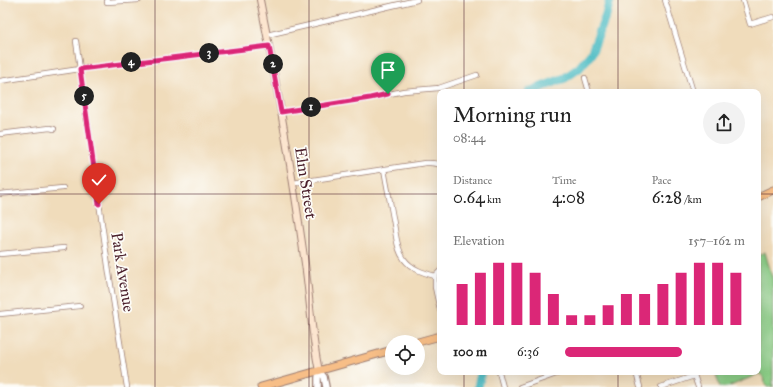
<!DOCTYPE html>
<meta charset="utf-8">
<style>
body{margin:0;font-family:"IM FELL Great Primer",serif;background:#f2f2f2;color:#222;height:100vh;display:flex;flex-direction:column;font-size:15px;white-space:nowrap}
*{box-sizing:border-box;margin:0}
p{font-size:13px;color:#767676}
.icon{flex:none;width:22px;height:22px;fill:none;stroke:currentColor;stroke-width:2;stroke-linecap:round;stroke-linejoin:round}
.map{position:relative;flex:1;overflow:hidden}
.side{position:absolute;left:437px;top:89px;width:324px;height:286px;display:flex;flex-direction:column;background:#fff;border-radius:8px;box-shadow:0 4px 16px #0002}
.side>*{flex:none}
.controls{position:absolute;left:385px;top:335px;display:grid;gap:8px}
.controls a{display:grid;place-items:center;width:40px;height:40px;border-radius:50%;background:#fff;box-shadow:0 4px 16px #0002;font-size:20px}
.pin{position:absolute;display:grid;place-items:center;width:34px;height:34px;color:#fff;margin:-41px -17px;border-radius:50% 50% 50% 0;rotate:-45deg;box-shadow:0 0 4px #0007}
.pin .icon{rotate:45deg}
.km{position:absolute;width:20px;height:20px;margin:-10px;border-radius:50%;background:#222;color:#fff;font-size:11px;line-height:20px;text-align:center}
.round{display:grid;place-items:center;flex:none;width:42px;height:42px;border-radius:21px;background:#f2f2f2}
.headline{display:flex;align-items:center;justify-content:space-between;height:68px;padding:0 16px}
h1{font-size:22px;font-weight:600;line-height:30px}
.stats{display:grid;grid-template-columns:repeat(3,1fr);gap:6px;height:68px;padding:4px 16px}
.stats div{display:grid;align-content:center}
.stats b{font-size:17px;font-weight:600}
.stats small{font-size:11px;font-weight:400}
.stats p{font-size:11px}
.chart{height:112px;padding:8px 16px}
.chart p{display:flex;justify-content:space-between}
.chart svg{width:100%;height:72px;margin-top:4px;stroke:#db2777;stroke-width:6}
ul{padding:0 16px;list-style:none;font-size:13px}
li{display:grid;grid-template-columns:64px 48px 1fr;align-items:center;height:30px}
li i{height:10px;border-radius:5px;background:#db2777}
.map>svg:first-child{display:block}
.green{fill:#8acc85;stroke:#6a7658}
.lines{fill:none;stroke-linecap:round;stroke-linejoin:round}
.river{stroke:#4cbbc3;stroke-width:9}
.minor-casing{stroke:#9d7e73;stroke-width:6}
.tertiary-casing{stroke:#9d7e73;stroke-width:8}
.secondary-casing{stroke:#9d7e73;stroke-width:8}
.primary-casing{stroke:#9d7e73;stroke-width:9}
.minor{stroke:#fff;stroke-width:4.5}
.tertiary{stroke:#fff;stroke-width:5.5}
.secondary{stroke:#fce5cf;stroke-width:6}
.primary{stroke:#f7be87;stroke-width:7}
.route-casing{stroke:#fff;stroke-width:8}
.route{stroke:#db2777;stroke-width:5}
.grid{fill:none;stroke:#4a1f2b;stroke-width:1;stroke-opacity:0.55}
.labels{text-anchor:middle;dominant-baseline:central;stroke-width:3.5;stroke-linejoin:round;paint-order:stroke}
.street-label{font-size:16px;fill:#4a1f2b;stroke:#fdfcf7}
</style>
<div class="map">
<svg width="773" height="387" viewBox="0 0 773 387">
<rect width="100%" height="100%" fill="#fdfcf7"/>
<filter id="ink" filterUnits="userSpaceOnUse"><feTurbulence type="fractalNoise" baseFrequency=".025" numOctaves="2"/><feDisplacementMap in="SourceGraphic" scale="8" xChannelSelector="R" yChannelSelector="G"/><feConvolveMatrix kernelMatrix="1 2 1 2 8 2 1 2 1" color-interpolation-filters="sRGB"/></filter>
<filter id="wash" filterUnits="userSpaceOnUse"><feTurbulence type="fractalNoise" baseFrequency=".012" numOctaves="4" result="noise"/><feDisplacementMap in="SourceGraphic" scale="16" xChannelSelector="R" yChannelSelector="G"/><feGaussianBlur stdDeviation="0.9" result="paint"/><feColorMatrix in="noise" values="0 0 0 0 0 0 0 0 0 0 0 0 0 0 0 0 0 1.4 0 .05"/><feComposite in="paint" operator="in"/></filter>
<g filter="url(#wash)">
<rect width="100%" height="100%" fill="#f0dcbb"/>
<polygon class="green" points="765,252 773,280 773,387 767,387 761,373 728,387 720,387 715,372 758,372 758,255"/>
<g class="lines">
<g class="river">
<polyline points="529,92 565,78 579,68 591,54 606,15 610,0"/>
<polyline points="478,387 481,372"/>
</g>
</g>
</g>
<g filter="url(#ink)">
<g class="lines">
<defs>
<g id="minor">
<polyline points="107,0 107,2 139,0"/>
<polyline points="665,0 693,92"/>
<polyline points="743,0 750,24 773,17"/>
<polyline points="267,35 417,0"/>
<polyline points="76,41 109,273 127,387"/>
<polyline points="585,78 589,92"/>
<polyline points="0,81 80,69 269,46"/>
<polyline points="281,112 370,98 404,91 439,88 477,75"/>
<polyline points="0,134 50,128 54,129"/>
<path d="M384,169C387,187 391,206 394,224C396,235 397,250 404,259C411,269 424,273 435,276"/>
<path d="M293,183L425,163C430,163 435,162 440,165"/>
<polyline points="0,194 63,188"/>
<polyline points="0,254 64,248"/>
<polyline points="435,276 435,287 440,310"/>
<polyline points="435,276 440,271"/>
<polyline points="0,314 80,306"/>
<polyline points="499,372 503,387"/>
<polyline points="636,372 640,387"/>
<polyline points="693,372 698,387"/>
<polyline points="520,387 562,372"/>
<polyline points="661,387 694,376"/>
</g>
<g id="tertiary">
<polyline points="319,371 324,377 326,387"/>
<polyline points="318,387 318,378 319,371"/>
</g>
<path id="secondary" d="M260,0C277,85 292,171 304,257C310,295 311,334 319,371"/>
<g id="primary">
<polyline points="758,197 773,190"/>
<polyline points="418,342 440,336"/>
<polyline points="261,387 392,350"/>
</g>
</defs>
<use href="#minor" class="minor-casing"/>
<use href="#tertiary" class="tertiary-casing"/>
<use href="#secondary" class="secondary-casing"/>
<use href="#primary" class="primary-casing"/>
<use href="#minor" class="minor"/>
<use href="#tertiary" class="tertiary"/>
<use href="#secondary" class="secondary"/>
<use href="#primary" class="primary"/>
</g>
</g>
<g class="lines" filter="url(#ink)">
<defs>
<polyline id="route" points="99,204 80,69 269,46 281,112 370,98 388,94"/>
</defs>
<use href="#route" class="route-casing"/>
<use href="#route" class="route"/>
</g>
<path class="grid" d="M155,0V387M309,0V387M464,0V92M618,0V92M0,194H440M758,194H773M464,372V387M618,372V387"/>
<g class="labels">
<g class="street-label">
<text transform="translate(306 183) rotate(81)">Elm Street</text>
<text transform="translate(123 272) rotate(81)">Park Avenue</text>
</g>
</g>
</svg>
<div class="controls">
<a><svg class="icon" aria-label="locate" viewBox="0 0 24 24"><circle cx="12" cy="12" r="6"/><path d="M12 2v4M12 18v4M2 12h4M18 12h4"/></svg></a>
</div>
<div class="pin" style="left:388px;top:94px;background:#1e9e55"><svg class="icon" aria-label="arrive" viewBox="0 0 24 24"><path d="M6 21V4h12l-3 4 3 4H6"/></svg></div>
<div class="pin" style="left:99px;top:204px;background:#d93025"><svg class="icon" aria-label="check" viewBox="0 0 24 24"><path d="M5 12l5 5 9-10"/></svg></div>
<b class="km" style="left:311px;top:107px">1</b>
<b class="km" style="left:273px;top:64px">2</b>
<b class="km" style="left:209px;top:53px">3</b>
<b class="km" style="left:131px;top:62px">4</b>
<b class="km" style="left:84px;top:96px">5</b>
<section class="side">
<div class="headline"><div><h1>Morning run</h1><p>08:44</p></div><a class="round"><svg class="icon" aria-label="share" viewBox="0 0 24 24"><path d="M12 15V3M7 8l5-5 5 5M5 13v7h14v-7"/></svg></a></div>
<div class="stats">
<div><p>Distance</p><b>0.64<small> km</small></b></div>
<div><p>Time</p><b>4:08</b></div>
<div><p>Pace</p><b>6:28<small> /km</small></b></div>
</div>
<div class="chart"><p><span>Elevation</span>157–162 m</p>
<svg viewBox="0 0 160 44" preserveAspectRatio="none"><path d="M5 44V19M15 44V12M25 44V6M35 44V6M45 44V12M55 44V25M65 44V38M75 44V38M85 44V32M95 44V25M105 44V25M115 44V19M125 44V12M135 44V6M145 44V6M155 44V12"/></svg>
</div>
<ul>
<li><b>100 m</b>6:36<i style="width:65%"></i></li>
</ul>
</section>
</div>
